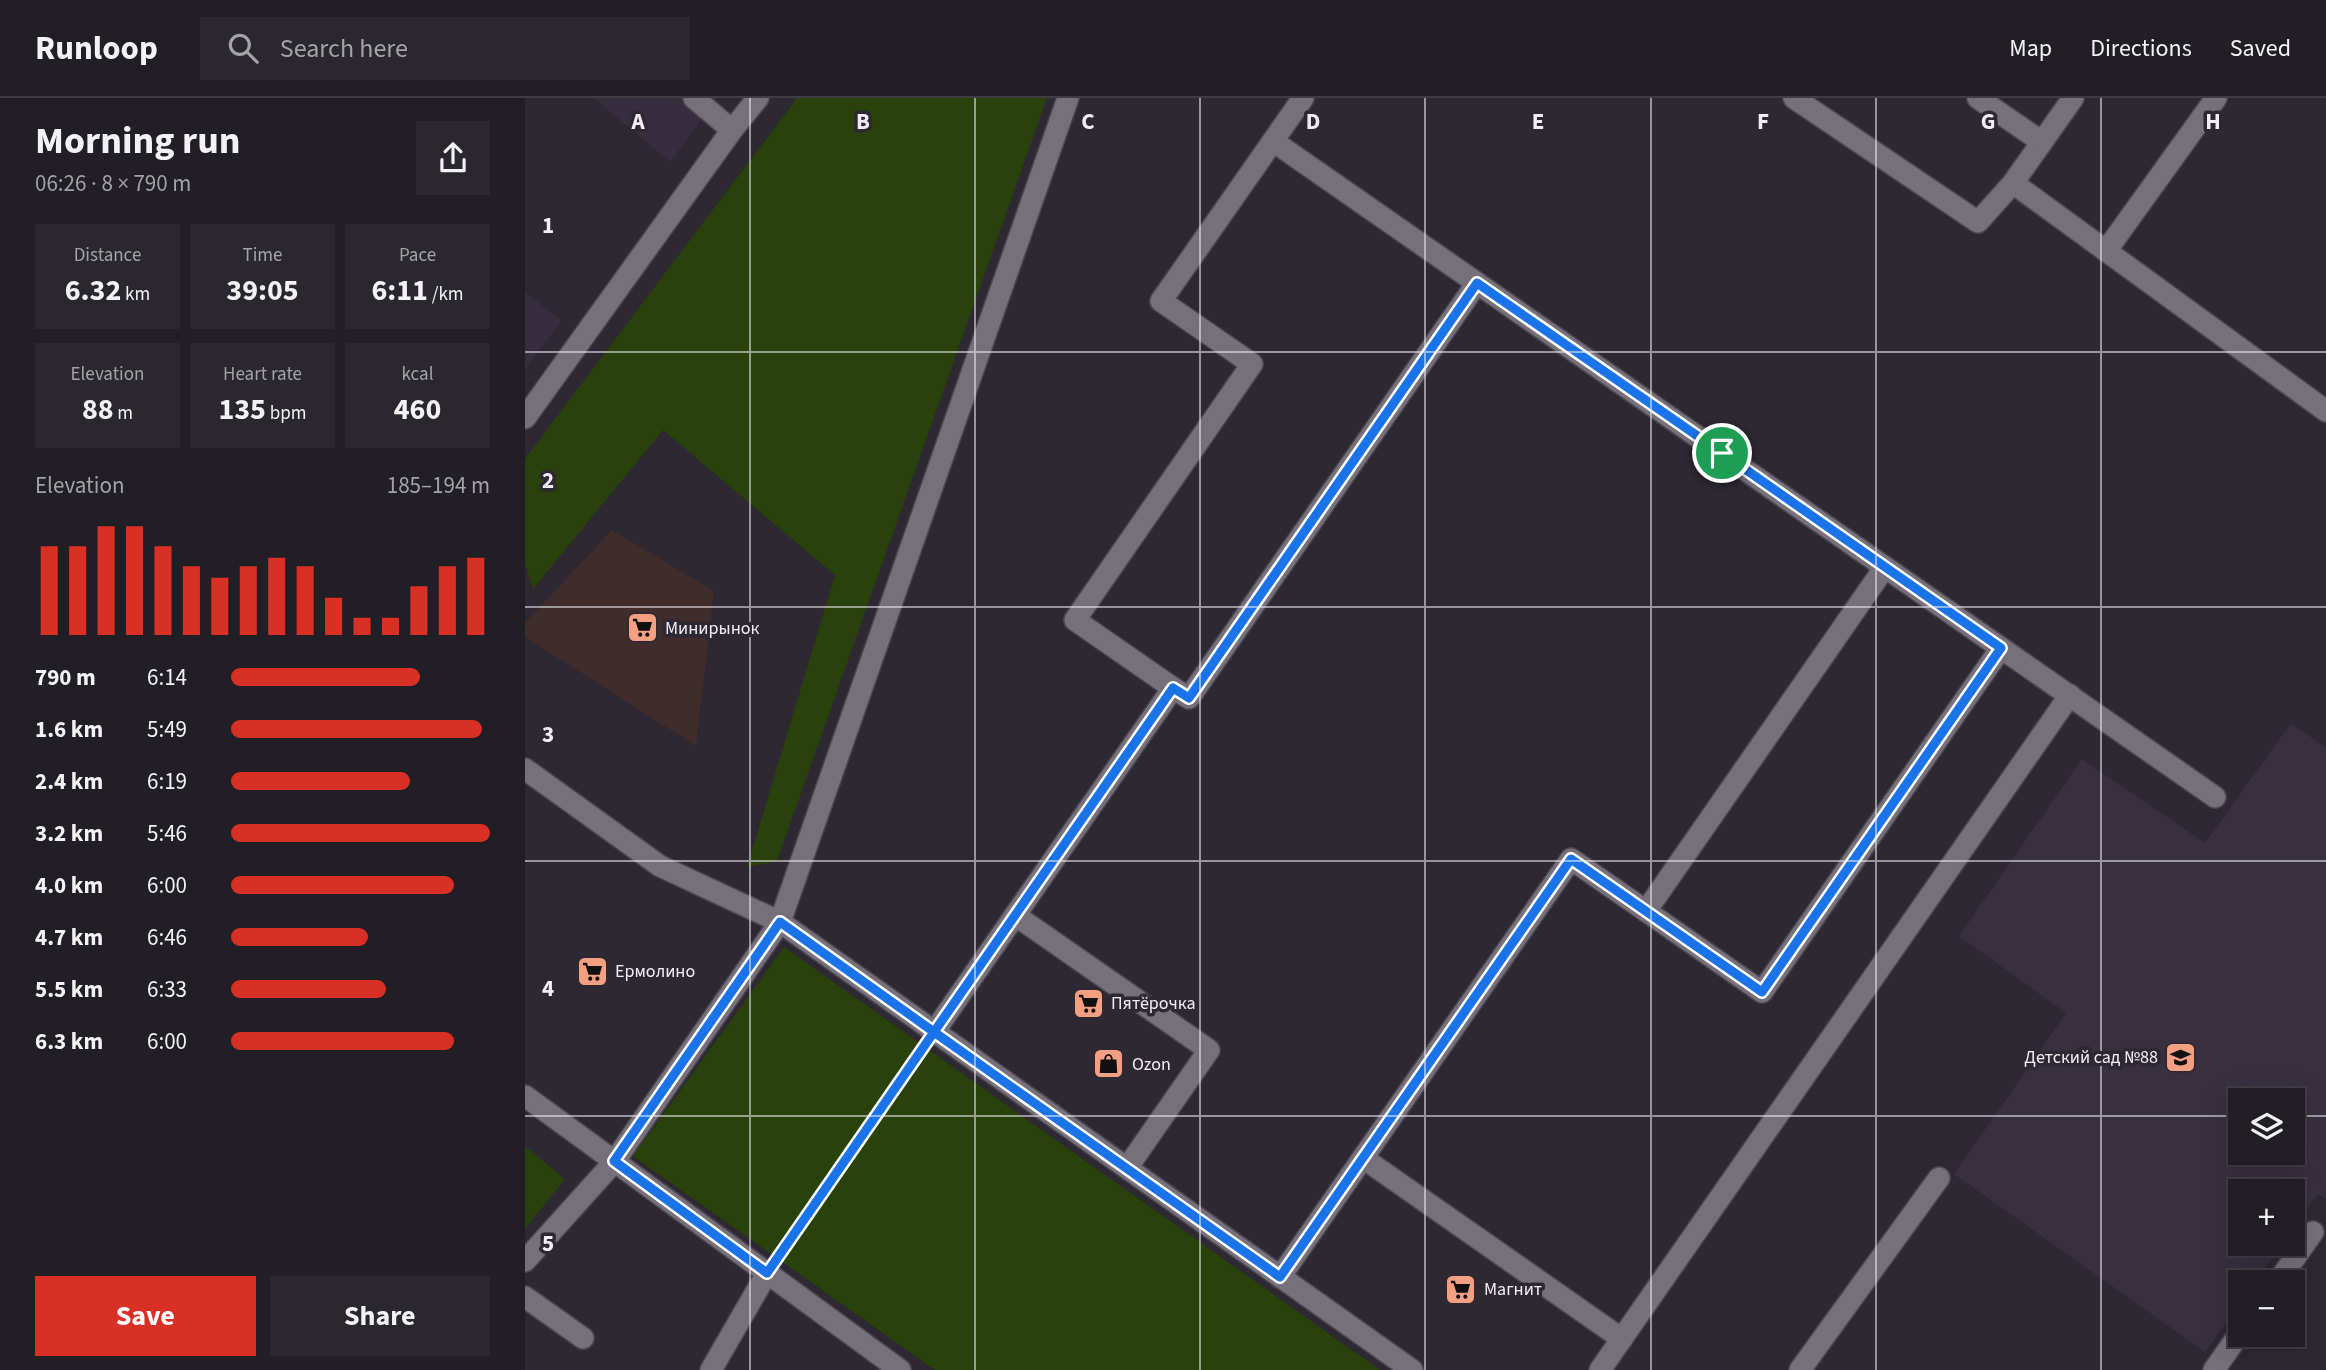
<!DOCTYPE html>
<meta charset="utf-8">
<style>
body{margin:0;font-family:"Source Sans 3",sans-serif;background:#2a272e;color:#f1f3f6;height:100vh;display:flex;flex-direction:column;font-size:26px;white-space:nowrap}
*{box-sizing:border-box;margin:0}
p{font-size:23px;color:#a2a2a7}
.icon{flex:none;width:38px;height:38px;fill:none;stroke:currentColor;stroke-width:2;stroke-linecap:round;stroke-linejoin:round}
.map{position:relative;flex:1;overflow:hidden}
.panel{display:flex;flex-direction:column;background:#221e26;width:525px}
.panel>*{flex:none}
.fabs{position:absolute;left:1703px;top:990px;display:grid;gap:14px}
.fabs a{display:grid;place-items:center;width:77px;height:77px;border-radius:0px;background:#221e26;box-shadow:0 7px 28px #0002,0 0 0 2px #3f3c43;font-size:35px}
.pin{position:absolute;display:grid;place-items:center;width:60px;height:60px;color:#fff;margin:-30px;border:4px solid #fff;border-radius:50%;box-shadow:0 2px 7px #0007}
.round{display:grid;place-items:center;flex:none;width:74px;height:74px;border-radius:0px;background:#2a272e}
.head{display:flex;align-items:center;justify-content:space-between;height:119px;padding:0 35px}
h1{font-size:38px;font-weight:700;line-height:52px}
.metrics{display:grid;grid-template-columns:repeat(3,1fr);gap:10px;height:119px;padding:7px 35px}
.metrics div{display:grid;align-content:center;border-radius:0px;background:#2a272e;text-align:center}
.metrics b{font-size:30px;font-weight:700}
.metrics small{font-size:19px;font-weight:400}
.metrics p{font-size:19px}
.chart{height:196px;padding:14px 35px}
.chart p{display:flex;justify-content:space-between}
.chart svg{width:100%;height:126px;margin-top:7px;stroke:#d93025;stroke-width:6}
.button{display:flex;gap:14px;margin-top:auto;padding:14px 35px}
.button a{flex:1;height:80px;border-radius:0px;background:#d93025;color:#fff;font-size:28px;font-weight:700;line-height:80px;text-align:center}
.button a+a{background:#2a272e;color:#f1f3f6}
ul{padding:0 35px;list-style:none;font-size:23px}
li{display:grid;grid-template-columns:112px 84px 1fr;align-items:center;height:52px}
li i{height:18px;border-radius:9px;background:#d93025}
header{display:flex;align-items:center;gap:42px;box-sizing:border-box;height:98px;padding:0 35px;background:#221e26;border-bottom:2px solid #3f3c43}
header strong{font-size:33px}
nav{display:flex;gap:38px;margin-inline-start:auto;font-size:24px}
.search{width:490px;height:63px;background:#2a272e;display:flex;align-items:center;gap:18px;box-sizing:border-box;padding:0 24px;border-radius:0px;color:#a2a2a7;font-size:26px}
main{display:flex;flex:1;min-height:0}
.map>svg:first-child{display:block}
.commercial{fill:#402c2a}
.industrial{fill:#362e3e}
.built{fill:#382f3f;fill-rule:evenodd}
.green{fill:#29420b}
.lines{fill:none;stroke-linecap:round;stroke-linejoin:round}
.minor-casing{stroke:#4b464f;stroke-width:24}
.path{stroke:#757179;stroke-width:4.5;stroke-dasharray:3.5 3.5;stroke-linecap:butt}
.minor{stroke:#76707b;stroke-width:21}
.route-casing{stroke:#fff;stroke-width:14}
.route{stroke:#1a73e8;stroke-width:9}
.grid{fill:none;stroke:#f1eef5;stroke-width:2;stroke-opacity:0.55}
.labels{text-anchor:middle;dominant-baseline:central;stroke-width:7;stroke-linejoin:round;paint-order:stroke}
.poi-label{font-size:18px;fill:#f1eef5;stroke:#2d2832;text-anchor:start}
.grid-label{font-size:23px;text-anchor:middle;font-weight:bold;fill:#f1eef5;stroke:#2d2832;stroke-width:7;stroke-linejoin:round;paint-order:stroke}
</style>
<header>
<strong>Runloop</strong>
<div class="search"><svg class="icon" aria-label="search" viewBox="0 0 24 24"><circle cx="10" cy="10" r="6"/><path d="M15 15l6 6"/></svg>Search here</div>
<nav><a>Map</a><a>Directions</a><a>Saved</a></nav>
</header>
<main>
<section class="panel">
<div class="head"><div><h1>Morning run</h1><p>06:26 · 8 × 790 m</p></div><a class="round"><svg class="icon" aria-label="share" viewBox="0 0 24 24"><path d="M12 15V3M7 8l5-5 5 5M5 13v7h14v-7"/></svg></a></div>
<div class="metrics">
<div><p>Distance</p><b>6.32<small> km</small></b></div>
<div><p>Time</p><b>39:05</b></div>
<div><p>Pace</p><b>6:11<small> /km</small></b></div>
</div>
<div class="metrics">
<div><p>Elevation</p><b>88<small> m</small></b></div>
<div><p>Heart rate</p><b>135<small> bpm</small></b></div>
<div><p>kcal</p><b>460</b></div>
</div>
<div class="chart"><p><span>Elevation</span>185–194 m</p>
<svg viewBox="0 0 160 44" preserveAspectRatio="none"><path d="M5 44V13M15 44V13M25 44V6M35 44V6M45 44V13M55 44V20M65 44V24M75 44V20M85 44V17M95 44V20M105 44V31M115 44V38M125 44V38M135 44V27M145 44V20M155 44V17"/></svg>
</div>
<ul>
<li><b>790 m</b>6:14<i style="width:73%"></i></li>
<li><b>1.6 km</b>5:49<i style="width:97%"></i></li>
<li><b>2.4 km</b>6:19<i style="width:69%"></i></li>
<li><b>3.2 km</b>5:46<i style="width:100%"></i></li>
<li><b>4.0 km</b>6:00<i style="width:86%"></i></li>
<li><b>4.7 km</b>6:46<i style="width:53%"></i></li>
<li><b>5.5 km</b>6:33<i style="width:60%"></i></li>
<li><b>6.3 km</b>6:00<i style="width:86%"></i></li>
</ul>
<div class="button"><a>Save</a><a>Share</a></div>
</section>
<div class="map">
<svg width="1801" height="1272" viewBox="0 0 1801 1272">
<rect width="100%" height="100%" fill="#2d2832"/>
<polygon class="commercial" points="87,432 189,493 171,648 0,539 0,525"/>
<g class="industrial">
<polygon points="69,0 192,0 145,64"/>
<polygon points="0,195 37,222 0,271"/>
</g>
<path class="built" d="M1766,625L1801,650V1101L1793,1096L1768,1131V1094H1715V1146H1757L1729,1185H1715V1205L1680,1254L1429,1076L1541,915L1434,838L1557,661L1680,745ZM1715,1003H1768V1055H1715Z"/>
<g class="green">
<polygon points="272,0 522,0 252,763 222,769 310,477 138,332 8,491 0,465 0,361"/>
<polygon points="259,849 855,1272 410,1272 108,1058"/>
<polygon points="0,1048 40,1081 0,1131"/>
</g>
<g class="lines">
<defs>
<g id="minor">
<polyline points="169,0 207,32"/>
<polyline points="1269,0 1453,124 1488,85 1548,0"/>
<polyline points="1453,0 1517,44"/>
<polyline points="748,43 1690,699"/>
<polyline points="1488,85 1801,313"/>
<polyline points="1581,153 1691,0"/>
<polyline points="0,320 207,32 233,0"/>
<polyline points="648,590 664,600 952,185"/>
<polyline points="0,671 135,768 255,824 887,1272"/>
<polyline points="1121,813 1237,894 1476,550"/>
<polyline points="490,817 684,952 602,1070"/>
<polyline points="409,934 648,590 550,522 727,266 636,203 778,0"/>
<polyline points="0,998 375,1272"/>
<polyline points="838,1060 1097,1241"/>
<polyline points="0,1163 89,1064 255,824 543,0"/>
<polyline points="755,1179 1046,761 1121,813 1360,469"/>
<polyline points="1752,1185 1788,1134"/>
<polyline points="0,1199 58,1240"/>
<polyline points="186,1272 242,1175"/>
<polyline points="1075,1272 1545,597"/>
<polyline points="1275,1272 1414,1080"/>
<polyline points="1689,1272 1715,1235"/>
</g>
</defs>
<use href="#minor" class="minor-casing"/>
<polyline class="path" points="256,1154 393,957"/>
<use href="#minor" class="minor"/>
</g>
<g class="lines">
<defs>
<polyline id="route" points="1197,355 952,185 664,600 648,590 409,934 255,824 89,1063 242,1175 409,934 755,1179 1046,761 1237,894 1476,550 1197,355"/>
</defs>
<use href="#route" class="route-casing"/>
<use href="#route" class="route"/>
</g>
<path class="grid" d="M225,0V1272M450,0V1272M675,0V1272M900,0V1272M1126,0V1272M1351,0V1272M1576,0V1272M0,254H1801M0,509H1801M0,763H1801M0,1018H1715M1768,1018H1801"/>
<defs>
<symbol id="supermarket-square" viewBox="-11 -11 22 22"><rect x="-9" y="-9" width="18" height="18" rx="4" fill="#f39f82" stroke="#2d2832"/><path d="M-6-5.5h2.5l.6 2H6L4.5 2H-2.5L-4.4-4H-6ZM-1.5 3.2a1.3 1.3 0 1 0 .1 0ZM3 3.2a1.3 1.3 0 1 0 .1 0Z" fill="#111"/></symbol>
<symbol id="school-square" viewBox="-11 -11 22 22"><rect x="-9" y="-9" width="18" height="18" rx="4" fill="#f39f82" stroke="#2d2832"/><path d="M0-5L7-2L0 1L-7-2ZM-4 1L0 2.5L4 1V4Q0 6-4 4Z" fill="#111"/></symbol>
<symbol id="shop-square" viewBox="-11 -11 22 22"><rect x="-9" y="-9" width="18" height="18" rx="4" fill="#f39f82" stroke="#2d2832"/><path d="M-5-2.5h2.3a2.7 3.5 0 0 1 5.4 0H5L5.5 6h-11ZM-1.5-2.5h3a1.5 2.3 0 0 0-3 0Z" fill="#111"/></symbol>
</defs>
<g fill-rule="evenodd">
<use href="#supermarket-square" x="100" y="512" width="35" height="35"/>
<use href="#supermarket-square" x="50" y="856" width="35" height="35"/>
<use href="#supermarket-square" x="546" y="888" width="35" height="35"/>
<use href="#school-square" x="1638" y="942" width="35" height="35"/>
<use href="#shop-square" x="566" y="948" width="35" height="35"/>
<use href="#supermarket-square" x="918" y="1174" width="35" height="35"/>
</g>
<g class="labels">
<g class="poi-label">
<text x="140" y="530">Минирынок</text>
<text x="90" y="873">Ермолино</text>
<text x="586" y="905">Пятёрочка</text>
<text x="1633" y="959" text-anchor="end">Детский сад №88</text>
<text x="607" y="966">Ozon</text>
<text x="959" y="1191">Магнит</text>
</g>
</g>
<g class="grid-label">
<text x="113" y="31">A</text>
<text x="338" y="31">B</text>
<text x="563" y="31">C</text>
<text x="788" y="31">D</text>
<text x="1013" y="31">E</text>
<text x="1238" y="31">F</text>
<text x="1463" y="31">G</text>
<text x="1688" y="31">H</text>
<text x="23" y="135">1</text>
<text x="23" y="390">2</text>
<text x="23" y="644">3</text>
<text x="23" y="898">4</text>
<text x="23" y="1153">5</text>
</g>
</svg>
<div class="fabs">
<a><svg class="icon" aria-label="layers" viewBox="0 0 24 24"><path d="M12 4l9 5-9 5-9-5zM3 14l9 5 9-5"/></svg></a>
<a>+</a>
<a>−</a>
</div>
<div class="pin" style="left:1197px;top:355px;background:#1e9e55"><svg class="icon" aria-label="arrive" viewBox="0 0 24 24"><path d="M6 21V4h12l-3 4 3 4H6"/></svg></div>
</div>
</main>
